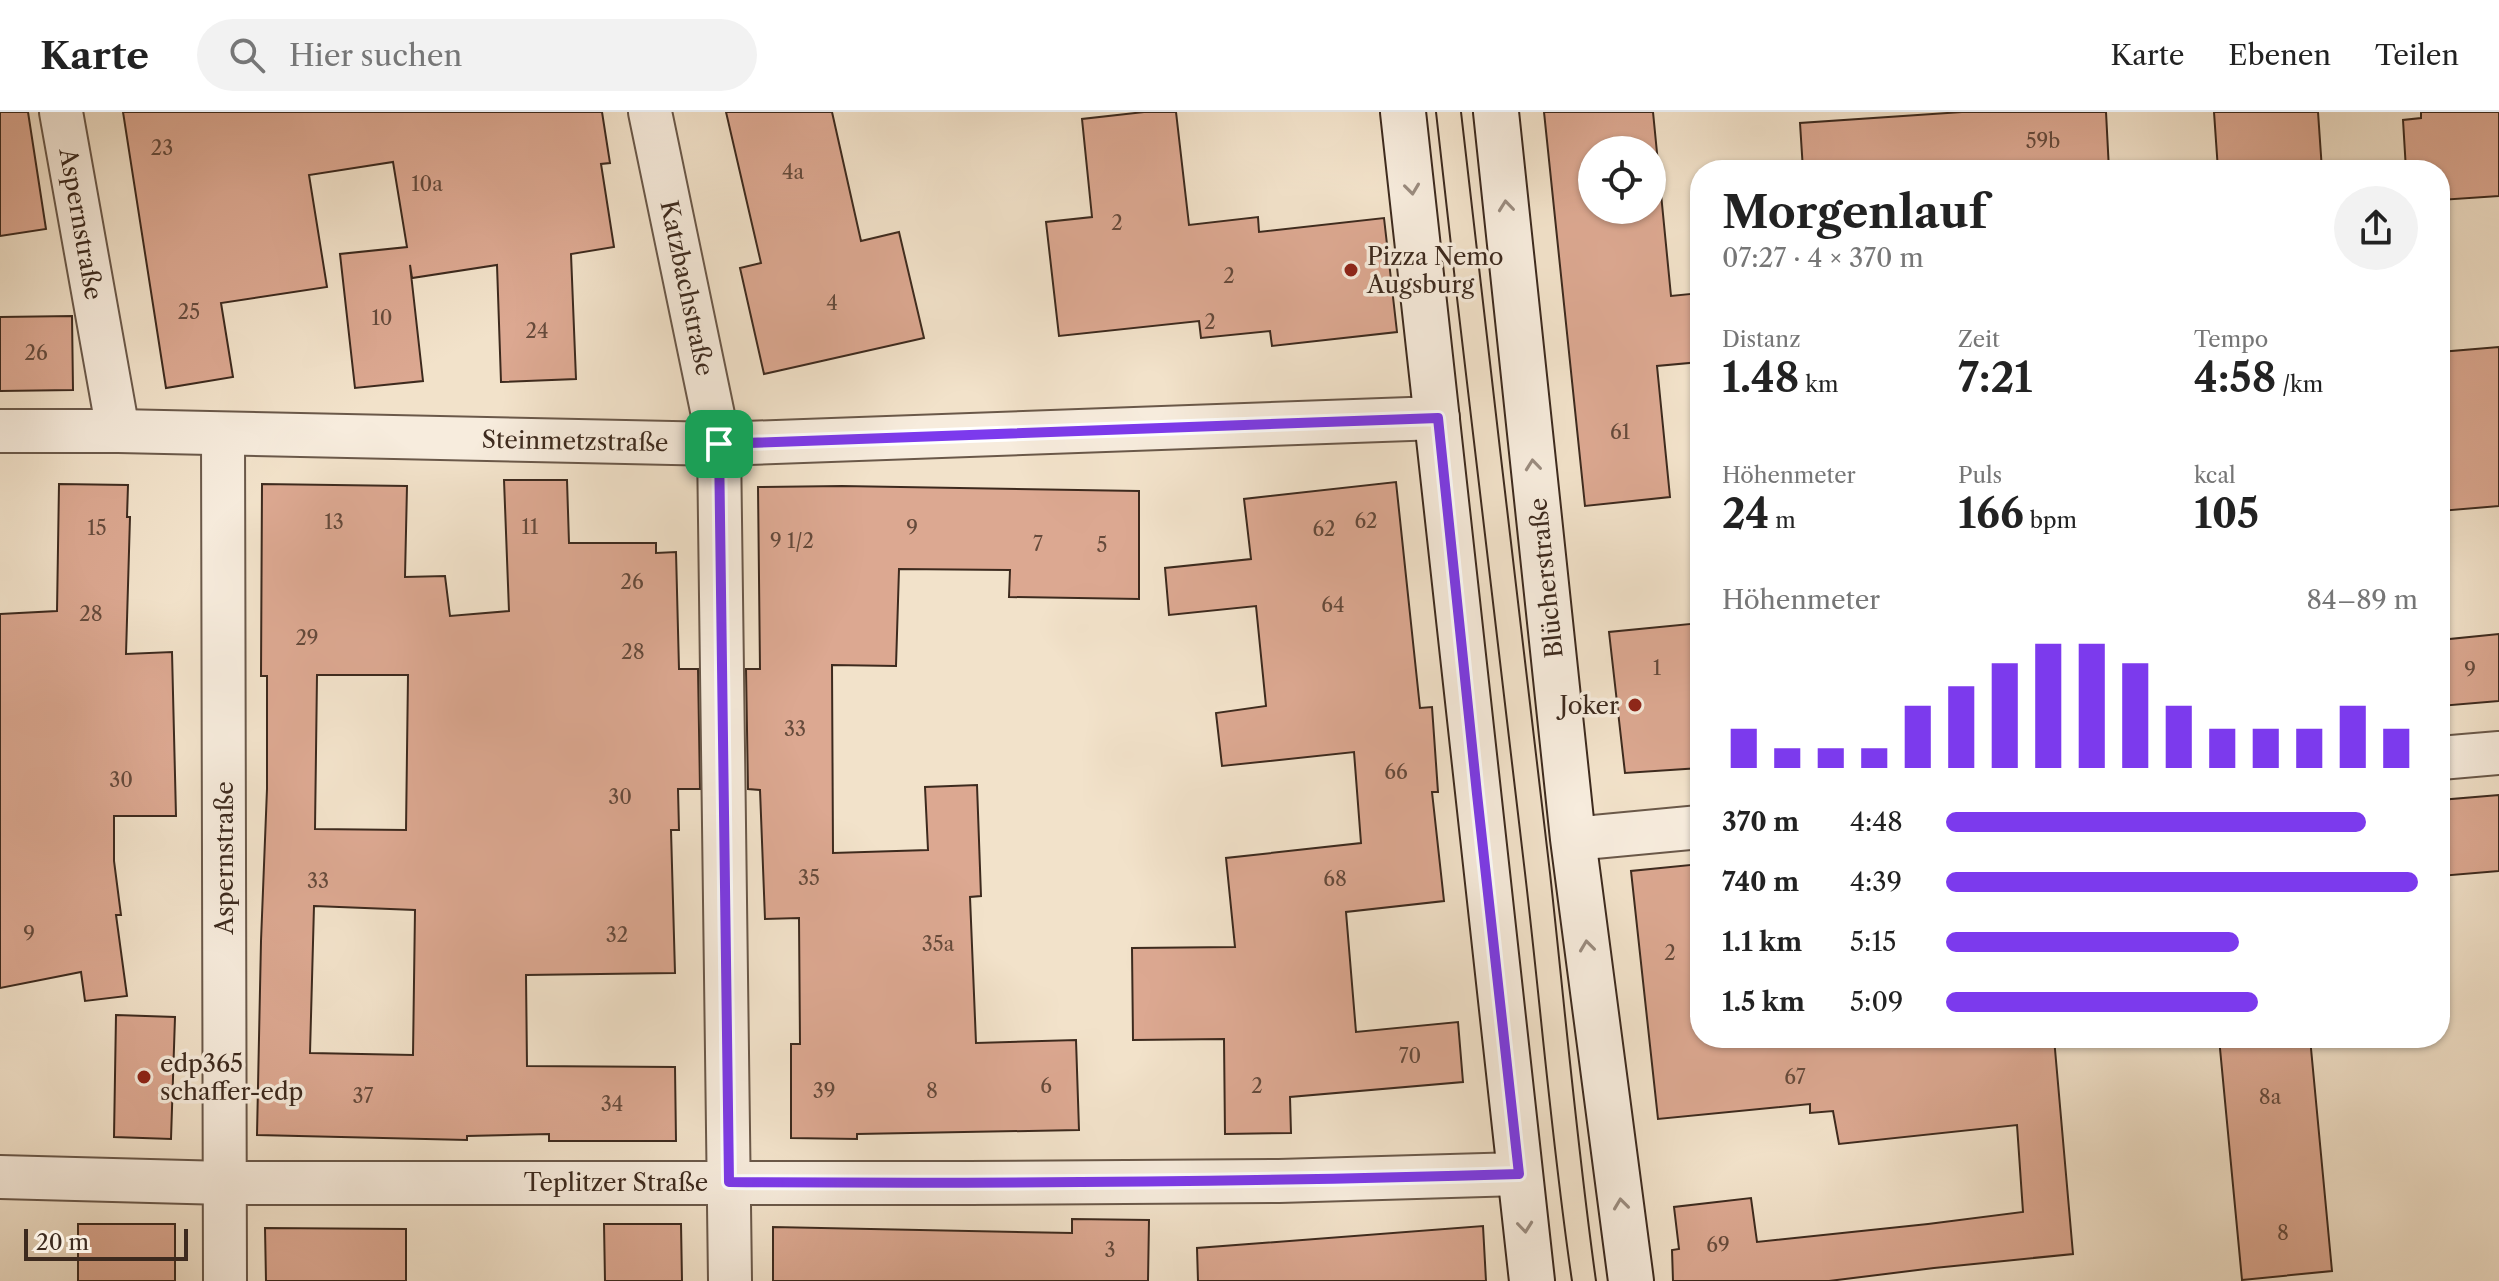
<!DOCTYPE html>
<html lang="de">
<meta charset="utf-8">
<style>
body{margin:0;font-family:"Libre Caslon Text",serif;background:#f2f2f2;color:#222;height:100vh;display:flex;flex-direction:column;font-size:30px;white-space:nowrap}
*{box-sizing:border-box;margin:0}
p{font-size:26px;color:#767676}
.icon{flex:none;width:44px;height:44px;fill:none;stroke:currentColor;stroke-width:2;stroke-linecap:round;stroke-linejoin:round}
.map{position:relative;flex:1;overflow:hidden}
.drawer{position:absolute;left:1690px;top:48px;width:760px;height:888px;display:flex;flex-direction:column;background:#fff;border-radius:32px;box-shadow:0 2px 6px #0004}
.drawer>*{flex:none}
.controls{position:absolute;left:1578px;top:24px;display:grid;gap:16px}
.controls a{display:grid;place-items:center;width:88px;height:88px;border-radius:50%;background:#fff;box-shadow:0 2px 6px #0004;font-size:40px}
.scale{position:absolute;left:24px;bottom:20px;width:164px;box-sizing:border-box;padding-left:8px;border:4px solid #3d2a1e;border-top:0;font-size:22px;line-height:28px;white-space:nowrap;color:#3d2a1e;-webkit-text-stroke:6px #f7ecdd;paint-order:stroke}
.pin{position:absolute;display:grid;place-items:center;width:68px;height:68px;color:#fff;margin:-34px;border-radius:16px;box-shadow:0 4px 12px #0006}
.round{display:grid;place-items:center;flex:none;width:84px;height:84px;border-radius:42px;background:#f2f2f2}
.summary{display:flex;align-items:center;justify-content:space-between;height:136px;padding:0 32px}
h1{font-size:44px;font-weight:700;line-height:60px}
.figures{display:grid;grid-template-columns:repeat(3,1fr);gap:12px;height:136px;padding:8px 32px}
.figures div{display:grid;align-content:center}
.figures b{font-size:40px;font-weight:700}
.figures small{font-size:22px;font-weight:400}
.figures p{font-size:22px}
.chart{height:224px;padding:16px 32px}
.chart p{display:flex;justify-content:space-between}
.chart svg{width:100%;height:144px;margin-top:8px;stroke:#7c3aed;stroke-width:6}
ul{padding:0 32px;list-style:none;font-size:26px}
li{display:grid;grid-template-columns:128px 96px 1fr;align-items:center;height:60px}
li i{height:20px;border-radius:10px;background:#7c3aed}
header{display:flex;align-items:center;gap:48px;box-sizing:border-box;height:112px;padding:0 40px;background:#fff;border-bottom:2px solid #e0e0e0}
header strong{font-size:38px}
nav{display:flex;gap:44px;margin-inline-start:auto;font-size:28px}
.search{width:560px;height:72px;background:#f2f2f2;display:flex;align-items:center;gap:20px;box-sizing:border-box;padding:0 28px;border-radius:44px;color:#767676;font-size:30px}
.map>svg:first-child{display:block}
.building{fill:#dca891;stroke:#3d2a1e;stroke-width:2;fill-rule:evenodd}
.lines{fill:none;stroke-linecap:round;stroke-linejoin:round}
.street-casing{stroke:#6a5849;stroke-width:46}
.secondary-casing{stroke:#3d2a1e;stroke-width:48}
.street{stroke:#f7ecdd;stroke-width:42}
.secondary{stroke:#f7ecdd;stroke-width:44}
.tram{stroke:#3d2a1e;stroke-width:2}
.oneway{stroke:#9a8b7e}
.route-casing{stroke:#fff;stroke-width:16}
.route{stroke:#7c3aed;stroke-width:10}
.poi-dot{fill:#8f2418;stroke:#f7ecdd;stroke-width:3}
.labels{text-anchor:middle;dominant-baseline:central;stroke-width:7;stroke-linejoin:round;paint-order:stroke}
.number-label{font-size:20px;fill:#654a3b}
.street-label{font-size:24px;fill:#3d2a1e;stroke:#f7ecdd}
.poi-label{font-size:24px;fill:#3d2a1e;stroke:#f7ecdd;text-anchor:start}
</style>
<header>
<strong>Karte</strong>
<div class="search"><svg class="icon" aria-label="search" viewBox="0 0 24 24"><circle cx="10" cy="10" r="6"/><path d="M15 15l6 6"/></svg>Hier suchen</div>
<nav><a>Karte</a><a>Ebenen</a><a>Teilen</a></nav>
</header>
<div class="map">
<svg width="2499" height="1169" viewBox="0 0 2499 1169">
<rect width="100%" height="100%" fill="#f2e2ca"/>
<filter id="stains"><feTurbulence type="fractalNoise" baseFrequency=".0025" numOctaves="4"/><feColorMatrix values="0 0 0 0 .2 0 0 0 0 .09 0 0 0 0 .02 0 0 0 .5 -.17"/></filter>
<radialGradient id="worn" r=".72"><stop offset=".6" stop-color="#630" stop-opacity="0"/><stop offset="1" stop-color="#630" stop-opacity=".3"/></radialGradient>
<g class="building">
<polygon points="0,0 28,0 46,117 0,124"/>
<polygon points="123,0 602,0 610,51 601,52 614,135 571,142 576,267 501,270 497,153 412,166 410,153 423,269 355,276 340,142 407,135 393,50 309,63 327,175 221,191 233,265 166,276"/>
<polygon points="726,0 832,0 861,129 899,120 924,226 764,262 740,156 761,151"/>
<polygon points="1144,0 1176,0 1189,113 1258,105 1259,120 1384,106 1397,220 1272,234 1270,219 1201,226 1199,209 1059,224 1046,110 1092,105 1082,7"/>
<path d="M1544,0H1653L1671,184L1700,181V250L1657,254L1670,385L1585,394ZM1592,38H1652V98H1592Z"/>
<polygon points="1962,0 2106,0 2109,58 1803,58 1800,11"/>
<polygon points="2214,0 2318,0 2322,58 2218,58"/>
<polygon points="2421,0 2499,0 2499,84 2440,88 2440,58 2406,58 2403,8 2421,6"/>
<polygon points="72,204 73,278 0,279 0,205"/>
<polygon points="2499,235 2499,394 2440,399 2440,240"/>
<path d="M504,368H567L569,431H656V441L676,440L679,557H698L700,677H678L679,718H671L675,861L526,863L527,954L675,955L676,1029H549V1022L467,1024V1028L257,1023L261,829L267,677V564H261L262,372L407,374L405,465L445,464L450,504L509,499ZM317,563H408L406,718L315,717ZM314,794L415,798L413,943L310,941Z"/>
<polygon points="1396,370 1420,596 1432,595 1438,680 1432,680 1444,789 1346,800 1356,920 1458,910 1463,970 1290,985 1291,1021 1225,1022 1224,927 1133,928 1132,836 1235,835 1226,746 1361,731 1354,640 1222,654 1216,601 1266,594 1256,494 1169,503 1165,456 1251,447 1244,387"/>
<polygon points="59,372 128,373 127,405 130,405 126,542 172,540 176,704 114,704 114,749 121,803 116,803 127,884 85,889 81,860 0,876 0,502 57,499"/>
<polygon points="842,374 1139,379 1139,487 1009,485 1010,458 899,457 896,554 832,553 833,741 928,738 925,675 977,673 981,784 970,785 976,931 1076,928 1079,1018 857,1022 857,1027 791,1026 791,932 800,932 799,806 765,807 760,678 748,677 746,557 760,557 758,375"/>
<polygon points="1700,511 1700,656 1625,661 1609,520"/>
<polygon points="2499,522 2499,589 2440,594 2440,528"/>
<polygon points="2499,683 2499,759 2440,764 2440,688"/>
<polygon points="1700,752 1700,926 1740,926 1740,934 1819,926 2054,926 2073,1142 1934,1156 1829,1169 1673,1169 1672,1138 1679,1137 1674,1095 1751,1086 1757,1130 1928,1112 2023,1100 2017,1013 1839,1032 1833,999 1810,1001 1810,992 1658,1007 1631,759"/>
<polygon points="116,903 175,905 171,1027 114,1025"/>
<polygon points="2219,926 2310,926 2332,1159 2242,1168"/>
<polygon points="1072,1107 1149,1108 1148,1169 773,1169 773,1115 1072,1121"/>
<rect x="78" y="1112" width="97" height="57"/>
<polygon points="604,1112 681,1112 682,1169 605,1169"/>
<polygon points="1483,1114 1486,1169 1198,1169 1197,1136"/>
<polygon points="265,1116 406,1117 406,1169 266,1169"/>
</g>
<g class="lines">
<defs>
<g id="street">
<polyline points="61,0 118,319"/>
<polyline points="650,0 719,332 730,1169"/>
<polyline points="0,319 118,319 719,332 1438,306"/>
<polyline points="223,323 225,1169"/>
<polyline points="2440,646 2499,641"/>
<polyline points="1573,727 1700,715"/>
<polyline points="0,1065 225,1071 969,1071 1279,1069 1519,1062"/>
</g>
<g id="secondary">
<polyline points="1403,0 1532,1169"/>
<polyline points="1496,0 1573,727 1631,1169"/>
</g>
</defs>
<use href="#street" class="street-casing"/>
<use href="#secondary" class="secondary-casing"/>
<use href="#street" class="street"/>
<use href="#secondary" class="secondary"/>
<g class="tram">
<path d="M1436,0C1464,254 1495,508 1525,761C1541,897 1552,1034 1572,1169"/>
<path d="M1461,0C1489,254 1521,507 1550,761C1565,897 1577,1034 1596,1169"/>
</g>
</g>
<defs><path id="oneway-chevron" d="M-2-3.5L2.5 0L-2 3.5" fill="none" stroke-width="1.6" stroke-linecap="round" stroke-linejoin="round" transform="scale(2)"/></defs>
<g class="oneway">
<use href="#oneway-chevron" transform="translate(1412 77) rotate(83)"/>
<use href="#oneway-chevron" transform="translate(1506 94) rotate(-96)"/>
<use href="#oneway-chevron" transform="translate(1533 353) rotate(-96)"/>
<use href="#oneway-chevron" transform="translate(1587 834) rotate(-97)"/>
<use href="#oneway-chevron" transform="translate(1621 1092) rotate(-97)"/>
<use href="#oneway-chevron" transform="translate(1525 1115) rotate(84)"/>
</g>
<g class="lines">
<defs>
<path id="route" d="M1438,306L1477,682L1519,1062C1256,1070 992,1072 729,1070L719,332Z"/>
</defs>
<use href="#route" class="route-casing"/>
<use href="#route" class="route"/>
</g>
<g class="poi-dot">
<circle cx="1351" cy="158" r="8"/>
<circle cx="1635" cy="593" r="8"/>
<circle cx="144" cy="965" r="8"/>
</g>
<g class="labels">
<g class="number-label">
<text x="2043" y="29">59b</text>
<text x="162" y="36">23</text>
<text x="793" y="60">4a</text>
<text x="427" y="72">10a</text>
<text x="1117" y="111">2</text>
<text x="1229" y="164">2</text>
<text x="832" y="191">4</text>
<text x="189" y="200">25</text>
<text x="382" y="206">10</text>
<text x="1210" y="210">2</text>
<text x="537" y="219">24</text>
<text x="36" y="241">26</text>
<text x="1620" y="320">61</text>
<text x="1366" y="409">62</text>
<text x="334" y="410">13</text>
<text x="530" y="415">11</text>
<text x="97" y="416">15</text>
<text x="912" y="416">9</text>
<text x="1324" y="417">62</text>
<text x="792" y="429">9 1/2</text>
<text x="1038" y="432">7</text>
<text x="1102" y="433">5</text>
<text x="632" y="470">26</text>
<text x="1333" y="493">64</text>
<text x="91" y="502">28</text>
<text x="307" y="526">29</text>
<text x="633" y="540">28</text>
<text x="1657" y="556">1</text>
<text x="2470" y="558">9</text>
<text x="795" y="617">33</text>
<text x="1396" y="660">66</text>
<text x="121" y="668">30</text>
<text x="620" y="685">30</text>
<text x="809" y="766">35</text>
<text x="1335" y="767">68</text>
<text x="318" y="769">33</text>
<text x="29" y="822">9</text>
<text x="617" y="823">32</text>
<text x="938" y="832">35a</text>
<text x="1670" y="841">2</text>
<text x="1410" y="944">70</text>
<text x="1795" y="965">67</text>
<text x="1046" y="974">6</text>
<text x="1257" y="974">2</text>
<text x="824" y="979">39</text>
<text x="932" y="979">8</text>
<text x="363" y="984">37</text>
<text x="2270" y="985">8a</text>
<text x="612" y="992">34</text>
<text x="2283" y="1121">8</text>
<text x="1718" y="1133">69</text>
<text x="1110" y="1138">3</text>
</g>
<g class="street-label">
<text transform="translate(81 112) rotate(80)">Aspernstraße</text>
<text transform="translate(687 176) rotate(78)">Katzbachstraße</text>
<text transform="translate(575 329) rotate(1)">Steinmetzstraße</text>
<text transform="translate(1546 466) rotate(-96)">Blücherstraße</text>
<text transform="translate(224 746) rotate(-90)">Aspernstraße</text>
<text x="616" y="1070">Teplitzer Straße</text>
</g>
<g class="poi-label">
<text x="1367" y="144">Pizza Nemo<tspan x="1367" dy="28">Augsburg</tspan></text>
<text x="1619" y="593" text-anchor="end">Joker</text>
<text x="160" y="951">edp365<tspan x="160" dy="28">schaffer-edp</tspan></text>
</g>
</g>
<rect width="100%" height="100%" filter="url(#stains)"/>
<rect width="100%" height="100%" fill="url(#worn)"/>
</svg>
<div class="controls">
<a><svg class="icon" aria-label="locate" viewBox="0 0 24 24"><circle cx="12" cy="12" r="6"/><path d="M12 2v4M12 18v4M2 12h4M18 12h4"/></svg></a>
</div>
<div class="scale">20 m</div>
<div class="pin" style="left:719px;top:332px;background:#1e9e55"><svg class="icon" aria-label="arrive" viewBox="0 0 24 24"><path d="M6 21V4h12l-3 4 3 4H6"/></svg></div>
<section class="drawer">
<div class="summary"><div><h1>Morgenlauf</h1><p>07:27 · 4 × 370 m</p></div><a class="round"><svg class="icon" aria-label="share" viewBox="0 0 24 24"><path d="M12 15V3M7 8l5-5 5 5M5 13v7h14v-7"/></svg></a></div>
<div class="figures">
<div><p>Distanz</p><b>1.48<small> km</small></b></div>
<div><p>Zeit</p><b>7:21</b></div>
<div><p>Tempo</p><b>4:58<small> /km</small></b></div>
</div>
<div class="figures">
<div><p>Höhenmeter</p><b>24<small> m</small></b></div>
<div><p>Puls</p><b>166<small> bpm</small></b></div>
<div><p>kcal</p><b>105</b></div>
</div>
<div class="chart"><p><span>Höhenmeter</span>84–89 m</p>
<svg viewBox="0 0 160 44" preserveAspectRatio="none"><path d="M5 44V32M15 44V38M25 44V38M35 44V38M45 44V25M55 44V19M65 44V12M75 44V6M85 44V6M95 44V12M105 44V25M115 44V32M125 44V32M135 44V32M145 44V25M155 44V32"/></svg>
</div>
<ul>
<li><b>370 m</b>4:48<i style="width:89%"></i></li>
<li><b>740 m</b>4:39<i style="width:100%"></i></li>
<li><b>1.1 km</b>5:15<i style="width:62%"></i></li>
<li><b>1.5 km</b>5:09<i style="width:66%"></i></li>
</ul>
</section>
</div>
